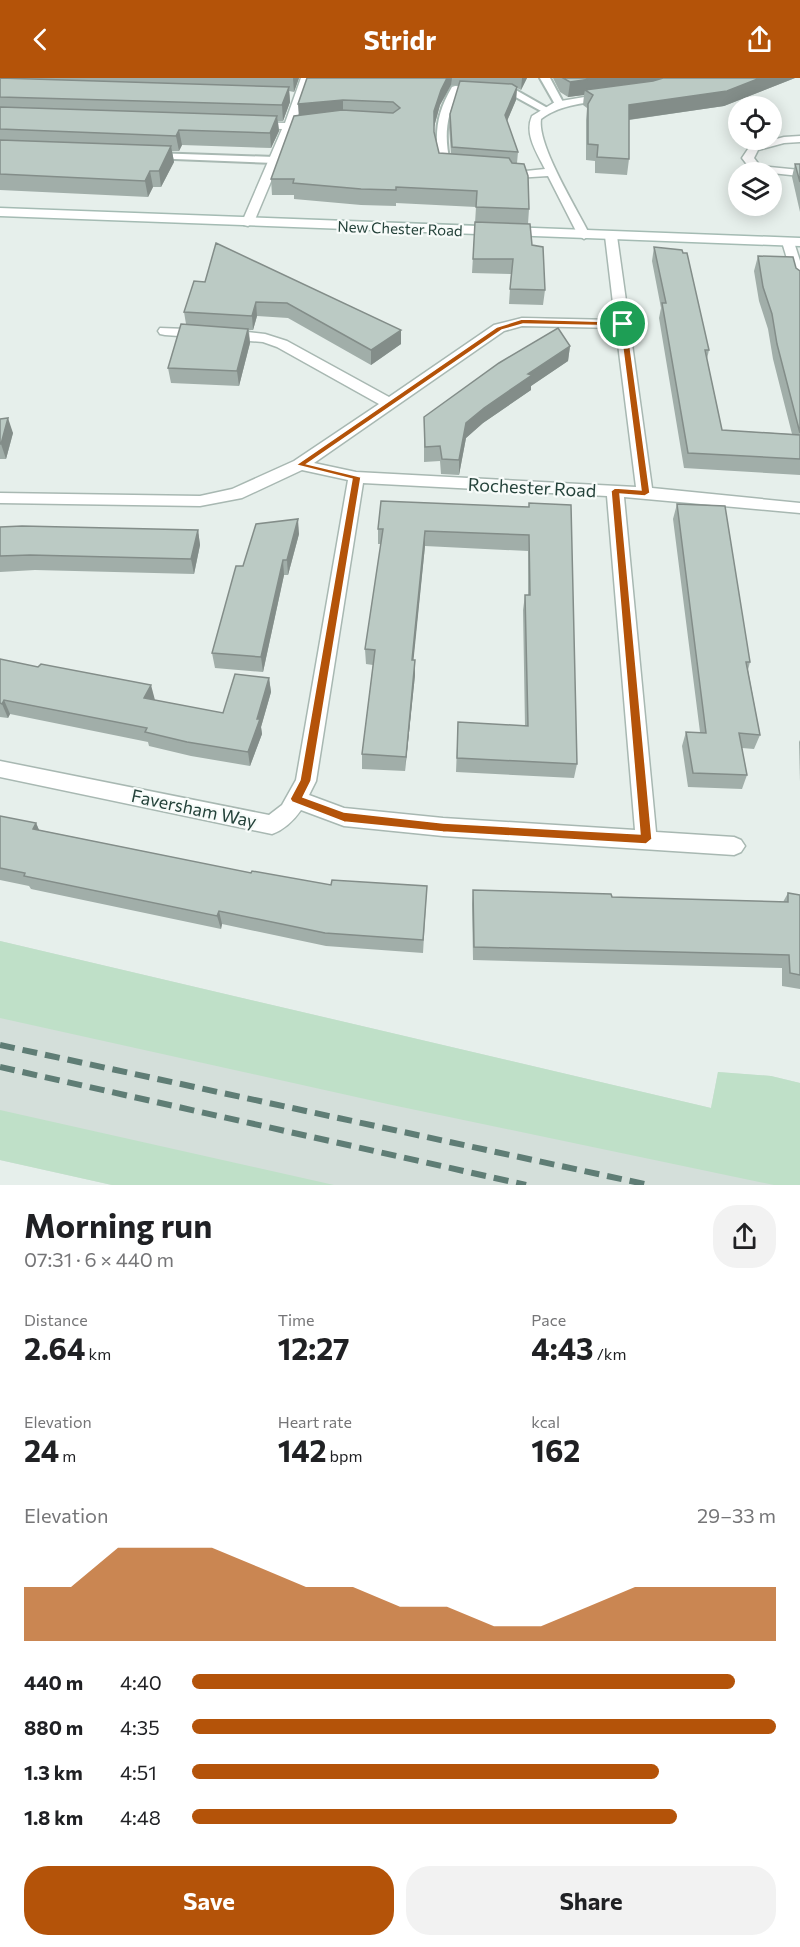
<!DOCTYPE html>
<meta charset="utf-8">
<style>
body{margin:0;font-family:Commissioner,sans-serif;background:#f2f2f2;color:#202124;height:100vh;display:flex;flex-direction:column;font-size:22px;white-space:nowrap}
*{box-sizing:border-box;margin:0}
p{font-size:20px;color:#757577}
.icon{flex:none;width:33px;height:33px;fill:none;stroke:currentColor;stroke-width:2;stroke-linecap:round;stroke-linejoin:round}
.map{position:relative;height:1107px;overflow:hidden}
.sheet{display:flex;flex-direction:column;background:#fff;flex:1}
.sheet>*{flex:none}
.buttons{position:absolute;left:728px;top:18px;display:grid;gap:12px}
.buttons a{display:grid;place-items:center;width:54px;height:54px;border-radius:50%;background:#fff;box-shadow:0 3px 15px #0003;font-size:30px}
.pin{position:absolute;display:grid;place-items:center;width:51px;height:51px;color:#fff;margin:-26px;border:3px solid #fff;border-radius:50%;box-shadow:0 2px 6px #0007}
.round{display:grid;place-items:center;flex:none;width:63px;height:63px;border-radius:24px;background:#f2f2f2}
.summary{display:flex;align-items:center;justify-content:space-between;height:102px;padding:0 24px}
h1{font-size:33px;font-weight:700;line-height:45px}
.metrics{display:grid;grid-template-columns:repeat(3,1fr);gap:9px;height:102px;padding:6px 24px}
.metrics div{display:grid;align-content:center}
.metrics b{font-size:30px;font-weight:700}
.metrics small{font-size:16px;font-weight:400}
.metrics p{font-size:16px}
.chart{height:168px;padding:12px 24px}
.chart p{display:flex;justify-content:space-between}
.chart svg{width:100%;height:108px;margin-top:6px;fill:#b45309;opacity:.7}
.action{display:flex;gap:12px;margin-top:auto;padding:12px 24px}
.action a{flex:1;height:69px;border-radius:24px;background:#b45309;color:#fff;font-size:24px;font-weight:700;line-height:69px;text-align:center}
.action a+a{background:#f2f2f2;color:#202124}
ul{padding:0 24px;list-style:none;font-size:20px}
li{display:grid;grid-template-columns:96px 72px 1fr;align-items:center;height:45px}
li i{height:15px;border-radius:8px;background:#b45309}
header{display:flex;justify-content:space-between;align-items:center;height:78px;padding:0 24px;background:#b45309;color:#fff;font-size:27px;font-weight:700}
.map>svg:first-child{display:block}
.built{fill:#d4dfda}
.green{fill:#bfe0c8}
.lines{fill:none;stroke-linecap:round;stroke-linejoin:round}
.service-casing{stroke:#a8b8b2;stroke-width:4}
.minor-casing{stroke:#a8b8b2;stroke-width:3}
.secondary-casing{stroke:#a4bbb3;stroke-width:3}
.service{fill:#fff;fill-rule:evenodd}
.minor{fill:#fff;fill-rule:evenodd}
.secondary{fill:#fff;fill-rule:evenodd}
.rail{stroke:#5f7d75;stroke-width:6;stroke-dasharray:15 8;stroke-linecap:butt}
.wall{fill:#a1aea9;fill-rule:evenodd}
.shaded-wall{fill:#838d89}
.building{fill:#bbcac4;stroke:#838d89;stroke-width:1.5}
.route{fill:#b45309;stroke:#fff;stroke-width:1.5;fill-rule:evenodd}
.labels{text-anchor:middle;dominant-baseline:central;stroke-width:4.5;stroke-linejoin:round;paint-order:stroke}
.far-street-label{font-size:15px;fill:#24423a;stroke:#f7fbf9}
.street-label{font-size:18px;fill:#24423a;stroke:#f7fbf9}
</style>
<header><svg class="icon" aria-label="back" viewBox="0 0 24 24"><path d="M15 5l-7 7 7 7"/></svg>Stridr<svg class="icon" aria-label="share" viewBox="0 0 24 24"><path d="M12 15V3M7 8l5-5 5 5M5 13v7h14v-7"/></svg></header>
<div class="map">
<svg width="800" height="1107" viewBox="0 0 800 1107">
<rect width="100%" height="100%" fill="#e6efeb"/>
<polygon class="built" points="0,863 711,1030 718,994 771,998 800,1005 800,1107 112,1107 0,1082"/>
<g class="green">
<polygon points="0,863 711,1030 718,994 771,998 800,1005 800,1107 774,1107 392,1027 0,940"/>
<polygon points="0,1032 334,1107 112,1107 0,1082"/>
</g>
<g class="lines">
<defs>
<g id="service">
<polygon points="540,0 550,0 564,26 562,28 556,28"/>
<path d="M455,8L514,11L551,32L543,34L512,17L458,14C446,39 444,58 450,85L459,88C455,93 444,93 440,88C434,58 436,36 452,9Z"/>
<polygon points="153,75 275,79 280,82 275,85 149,80 148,78"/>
</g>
<g id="minor">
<polygon points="301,0 311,0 296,44 313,42 318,45 313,48 293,51 254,144 248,148 244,147 242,144 282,51 254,50 249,47 254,44 285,45"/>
<path d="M608,15L612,16V20C587,26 562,25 541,41C537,67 577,131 590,157L584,161L578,157L548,98L516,100L510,97L516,94L545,91C537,75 524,56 532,38L555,24Z"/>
<polygon points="800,58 800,64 784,65 758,72 754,80 760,88 800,92 800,98 752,93 742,80 750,68 784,59"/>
<path d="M611,154L617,158L652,410L800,425V435L624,419L656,754L734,759L741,762L745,768L741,774L734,777L443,758L344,748L301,732C294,742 284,752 272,756L0,699V683L269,737L282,727L296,702L348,402L302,392L242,420L200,428L0,425V415L200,418L232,411L294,383L379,326L277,269L263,264L165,257L160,256L158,253L160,250L239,253L265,256L287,263L389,319L494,247L522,240L615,242L605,158ZM522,248L616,250L636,409L356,394L314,385L504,253ZM363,405L607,418L635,752L443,740L344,730L309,717L316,703Z"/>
<polygon points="788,160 794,164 800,183 800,208 794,204 782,164"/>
</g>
<polygon id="secondary" points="0,130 800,160 800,168 0,138"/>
</defs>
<use href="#service" class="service-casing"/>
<use href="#minor" class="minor-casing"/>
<use href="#secondary" class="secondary-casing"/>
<use href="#service" class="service"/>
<use href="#minor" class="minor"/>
<use href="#secondary" class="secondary"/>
<g class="rail">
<polyline points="0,967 649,1107"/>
<polyline points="0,989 526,1107"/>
</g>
</g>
<g class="wall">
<polygon points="0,0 299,0 294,14 289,13 290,24 283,43 278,43 279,53 271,70 182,67 179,73 172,73 174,84 161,109 153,109 148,119 0,112"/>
<path d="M307,0H527L521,12L517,10L516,22L507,43L518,74L517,85L529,131L528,146L532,167L545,212L543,227L509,226L511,196L472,195L476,129L396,125V128L361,127L294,121V117H272L271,101L299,37ZM451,7H459L450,36L449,49L451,76L439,75L434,55V49L440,27Z"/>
<polygon points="553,0 795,0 724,28 629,42 629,81 627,97 595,95 595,83 586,82 586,42 587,30 583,27 584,17 568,19 560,14"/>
<polygon points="795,86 800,86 800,134 792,99"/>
<polygon points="216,165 401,266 371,287 288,240 257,238 253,252 249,252 250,265 239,308 171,305 168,290 186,246 184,234 205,204"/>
<polygon points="654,169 709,272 707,281 722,352 792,356 773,281 768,251 759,223 754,193 758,178 796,190 800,193 800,397 684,390 659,240 661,230 652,183"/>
<polygon points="570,268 568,283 531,308 531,312 483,345 466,360 459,397 441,396 440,383 424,384 424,339"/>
<polygon points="0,341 13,355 6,381 0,381"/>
<polygon points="529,425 577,686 574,700 456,694 458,644 525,648 523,532 525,517 528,517 528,473 425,468 413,582 415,582 415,597 405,693 362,691 362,676 373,587 366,586 365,571 381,466 378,466 378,451 529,429"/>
<polygon points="677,426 750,584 748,592 760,657 754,671 742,670 747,697 742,711 688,709 682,668 686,654 700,654 673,441"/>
<polygon points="0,449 198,452 200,467 194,496 35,492 0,494"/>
<polygon points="299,456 288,497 284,497 263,594 215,590 212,575 243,488"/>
<polygon points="0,581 38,589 155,622 223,635 269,600 271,614 261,649 262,656 250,688 191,678 149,668 148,664 10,636 8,640 0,639"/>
<polygon points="800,662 800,704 799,664"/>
<polygon points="0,738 36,745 39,752 251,795 331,807 427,808 423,875 326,868 222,846 221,851 31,811 29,808 0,802"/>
<polygon points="473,812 612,819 783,824 788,815 800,817 800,911 782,908 782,890 473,882 472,826"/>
</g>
<g class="shaded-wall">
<polygon points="293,0 299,0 294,14"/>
<polygon points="447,0 452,0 451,7 440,27 434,49 434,33 441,12"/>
<polygon points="522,0 527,0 521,12"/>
<polygon points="597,0 676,0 585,12 584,17 568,19 570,4"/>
<polygon points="760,0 795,0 724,28 627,42 629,27"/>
<polygon points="289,9 290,24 283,43 282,27"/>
<polygon points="517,9 516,22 504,50 505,37"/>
<polygon points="343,22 343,37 299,41 298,26"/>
<polygon points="277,38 279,53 271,70 270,55"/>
<polygon points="179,52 182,67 179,73 176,58"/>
<polygon points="171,68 174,84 161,109 159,93"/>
<polygon points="150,93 153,109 148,119 145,103"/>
<polygon points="256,224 257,238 253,252 252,238"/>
<polygon points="248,251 250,265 239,308 237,293"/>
<polygon points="401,252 401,266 371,287 371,272"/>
<polygon points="570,268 568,283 531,308 531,312 483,345 466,360 459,397 459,382 466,345 484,330 528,296"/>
<polygon points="8,340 13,355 6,381 1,366"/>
<polygon points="298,441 299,456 288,497 287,482"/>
<polygon points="198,452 200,467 194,496 191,481"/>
<polygon points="425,453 425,468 412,597 412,582"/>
<polygon points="283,482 284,497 263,594 261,579"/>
<polygon points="415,582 415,597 405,693 406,679"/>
<polygon points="269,600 271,614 261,649 262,656 250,688 248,674"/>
<polygon points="151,607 155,622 144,620"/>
<polygon points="4,622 10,636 8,640 2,626"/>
<polygon points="36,745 42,759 33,751"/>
<polygon points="219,833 222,846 221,851 217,838"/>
</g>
<g class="building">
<polygon points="0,0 289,9 282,27 0,19"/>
<polygon points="307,0 447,0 441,12 434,33 434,54 439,75 509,80 512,85 524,86 528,98 529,131 476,129 477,113 396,109 396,112 361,111 293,105 294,101 271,101 294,38 342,32 393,35 400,30 393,24 343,22 298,26"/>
<polygon points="563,0 597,0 570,4"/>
<polygon points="663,0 760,0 727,13 629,27 629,81 597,79 598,67 588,66 588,26 593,17 585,12 653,3"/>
<polygon points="460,3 512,6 517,9 505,37 518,74 452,69 450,36"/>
<polygon points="0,29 277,38 270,55 179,52 176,58 0,51"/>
<polygon points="0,62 171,68 159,93 150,93 145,103 0,96"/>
<polygon points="795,86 800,86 800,104"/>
<polygon points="475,144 530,146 532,167 543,169 545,212 510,211 513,181 473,181"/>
<polygon points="216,165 401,252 371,272 287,225 256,224 252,238 184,234 194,203 205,204"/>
<polygon points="654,169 682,172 683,175 687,175 709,272 705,272 722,352 800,357 800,381 688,375 662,225 666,225"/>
<polygon points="758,178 793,179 796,190 800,193 800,355 777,266 772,236 763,209"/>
<polygon points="181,246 248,251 237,293 168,290"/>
<polygon points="558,250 570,268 528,296 532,297 484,330 466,345 459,382 442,381 440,368 425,369 424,339 499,285"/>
<polygon points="8,340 1,366 0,366 0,341"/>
<polygon points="381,423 529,429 529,425 571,427 577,686 457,680 458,644 528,648 525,517 530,517 529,457 425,453 412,582 415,582 406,679 362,676 375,572 365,571 383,451 378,451"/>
<polygon points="677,426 725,428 750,584 746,584 760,657 739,655 747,697 693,695 686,654 706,655"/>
<polygon points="298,441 287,482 283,482 261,579 212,575 236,488 243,488 256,446"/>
<polygon points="22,448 198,452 191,481 30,477 0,478 0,449"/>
<polygon points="0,581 38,589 41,586 151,607 144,620 223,635 235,596 269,600 257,641 260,641 248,674 187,664 145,654 147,650 4,622 2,626 0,625"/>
<polygon points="0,738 36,745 33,751 251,795 252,793 331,807 332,802 427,808 423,862 325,855 219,833 217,838 24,798 25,795 0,790"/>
<polygon points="473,812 611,816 612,819 788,824 788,815 800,817 800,897 790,895 789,877 474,869"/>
</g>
<path class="route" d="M522,241L623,244L627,246L650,415L645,418L620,416L652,761L646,766L443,754L344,744L292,724L290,721L300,702L352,401L296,387L497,249ZM523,246L620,248L641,412L615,410L611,413L640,756L443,745L344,734L303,719L311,703L361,399L307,386L502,252Z"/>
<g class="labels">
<g class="far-street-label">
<text transform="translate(400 150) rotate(2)">New Chester Road</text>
</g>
<g class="street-label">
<text transform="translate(532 409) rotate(3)">Rochester Road</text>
<text transform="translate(194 730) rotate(12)">Faversham Way</text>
</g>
</g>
</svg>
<div class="buttons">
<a><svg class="icon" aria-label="locate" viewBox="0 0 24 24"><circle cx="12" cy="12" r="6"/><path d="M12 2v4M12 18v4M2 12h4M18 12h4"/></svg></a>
<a><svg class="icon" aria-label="layers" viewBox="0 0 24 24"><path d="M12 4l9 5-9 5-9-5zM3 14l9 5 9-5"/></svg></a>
</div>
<div class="pin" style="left:623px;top:246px;background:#1e9e55"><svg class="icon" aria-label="arrive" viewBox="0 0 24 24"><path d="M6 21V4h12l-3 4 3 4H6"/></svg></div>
</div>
<section class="sheet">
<div class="summary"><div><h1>Morning run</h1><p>07:31 · 6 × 440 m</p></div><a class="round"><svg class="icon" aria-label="share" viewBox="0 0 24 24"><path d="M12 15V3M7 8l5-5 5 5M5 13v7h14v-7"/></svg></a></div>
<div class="metrics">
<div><p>Distance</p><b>2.64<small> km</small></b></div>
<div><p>Time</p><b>12:27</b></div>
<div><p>Pace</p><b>4:43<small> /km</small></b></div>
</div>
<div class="metrics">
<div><p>Elevation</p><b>24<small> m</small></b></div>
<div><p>Heart rate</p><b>142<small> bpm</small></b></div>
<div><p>kcal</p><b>162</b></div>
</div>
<div class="chart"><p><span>Elevation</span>29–33 m</p>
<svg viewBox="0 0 160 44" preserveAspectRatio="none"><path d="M0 44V22L10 22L20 6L30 6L40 6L50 14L60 22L70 22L80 30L90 30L100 38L110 38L120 30L130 22L140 22L150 22L160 22V44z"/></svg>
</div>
<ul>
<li><b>440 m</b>4:40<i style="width:93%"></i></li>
<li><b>880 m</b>4:35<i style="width:100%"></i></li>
<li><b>1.3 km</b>4:51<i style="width:80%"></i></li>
<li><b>1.8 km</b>4:48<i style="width:83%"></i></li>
</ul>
<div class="action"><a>Save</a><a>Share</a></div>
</section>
